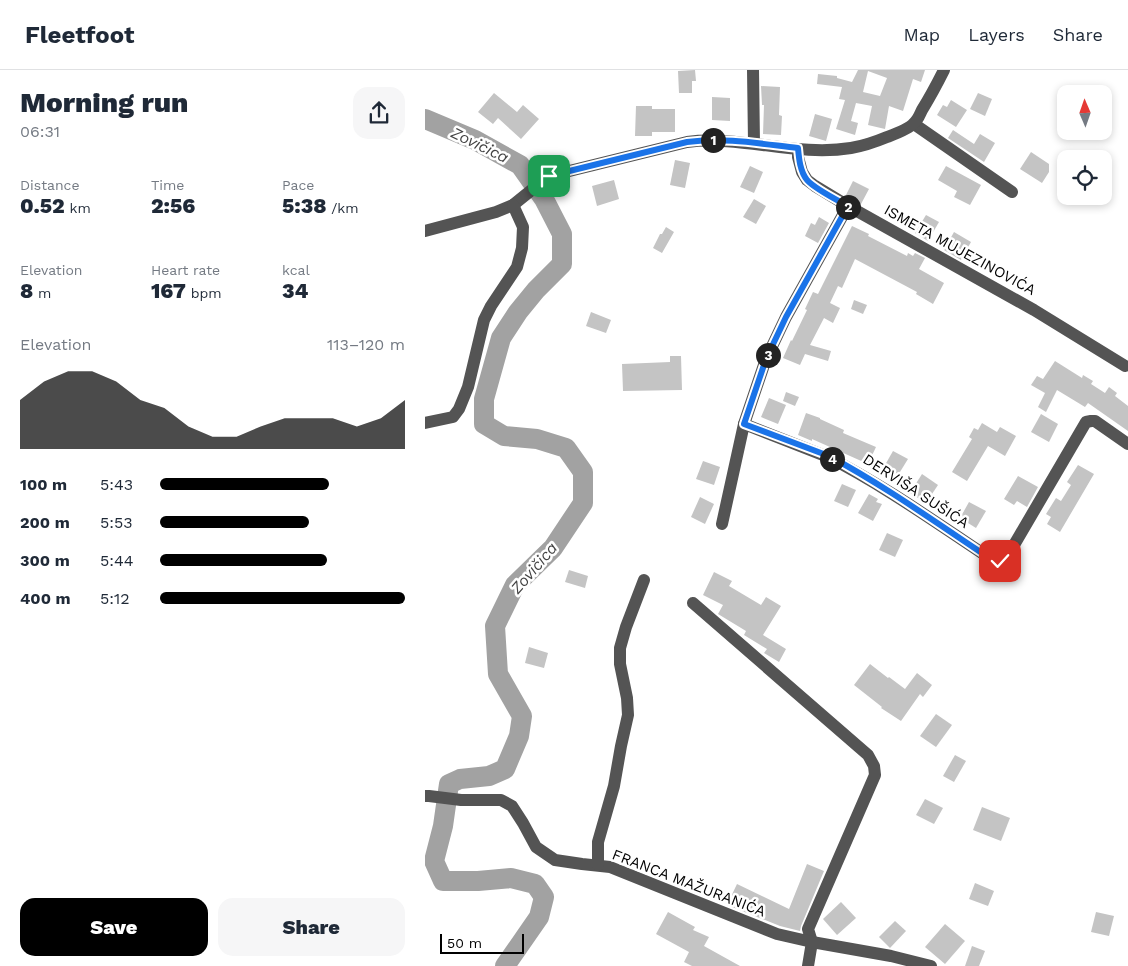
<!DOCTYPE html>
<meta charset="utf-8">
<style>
body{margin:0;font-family:"Work Sans",sans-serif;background:#f6f6f7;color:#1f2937;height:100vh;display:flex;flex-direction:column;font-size:19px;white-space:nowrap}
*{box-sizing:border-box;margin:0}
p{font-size:16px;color:#747a83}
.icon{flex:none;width:28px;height:28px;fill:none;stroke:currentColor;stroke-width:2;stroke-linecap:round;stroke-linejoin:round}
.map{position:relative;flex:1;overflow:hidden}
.side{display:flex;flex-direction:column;background:#fff;width:425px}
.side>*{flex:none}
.needle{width:32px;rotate:358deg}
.tools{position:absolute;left:632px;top:15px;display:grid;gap:10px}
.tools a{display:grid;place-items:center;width:55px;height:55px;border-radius:10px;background:#fff;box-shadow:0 2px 8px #0003;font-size:25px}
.scale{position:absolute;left:15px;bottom:12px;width:84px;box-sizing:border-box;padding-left:5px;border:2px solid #000;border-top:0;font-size:14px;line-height:18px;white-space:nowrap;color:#000;-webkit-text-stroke:4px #fff;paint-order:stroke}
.pin{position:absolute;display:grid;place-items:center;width:42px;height:42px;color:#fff;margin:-21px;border-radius:10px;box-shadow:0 2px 8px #0006}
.km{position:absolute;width:25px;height:25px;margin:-12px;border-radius:50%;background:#222;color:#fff;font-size:14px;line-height:25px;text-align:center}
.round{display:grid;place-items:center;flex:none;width:52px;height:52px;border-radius:15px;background:#f6f6f7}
.head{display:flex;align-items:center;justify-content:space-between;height:85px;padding:0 20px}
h1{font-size:28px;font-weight:800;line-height:38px}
.figures{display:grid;grid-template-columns:repeat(3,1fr);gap:8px;height:85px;padding:5px 20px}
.figures div{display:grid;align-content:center}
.figures b{font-size:21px;font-weight:800}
.figures small{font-size:14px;font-weight:400}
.figures p{font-size:14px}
.chart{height:140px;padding:10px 20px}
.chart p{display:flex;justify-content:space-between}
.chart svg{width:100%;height:90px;margin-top:5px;fill:#000;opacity:.7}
.cta{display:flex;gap:10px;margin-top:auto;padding:10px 20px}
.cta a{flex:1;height:58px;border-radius:15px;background:#000;color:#fff;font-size:20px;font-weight:800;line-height:58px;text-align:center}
.cta a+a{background:#f6f6f7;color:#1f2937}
ul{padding:0 20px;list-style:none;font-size:16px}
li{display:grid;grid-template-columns:80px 60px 1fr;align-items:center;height:38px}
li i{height:12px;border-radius:6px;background:#000}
header{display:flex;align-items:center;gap:30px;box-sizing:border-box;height:70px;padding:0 25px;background:#fff;border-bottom:1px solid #e0e1e3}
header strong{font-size:24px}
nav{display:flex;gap:28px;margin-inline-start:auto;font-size:18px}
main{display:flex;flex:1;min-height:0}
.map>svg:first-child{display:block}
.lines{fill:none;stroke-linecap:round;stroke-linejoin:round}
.river{stroke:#a2a2a2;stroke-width:20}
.building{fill:#c4c4c4;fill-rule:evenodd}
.minor{stroke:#545454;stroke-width:12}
.route-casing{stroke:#fff;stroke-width:10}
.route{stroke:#1a73e8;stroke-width:6}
.labels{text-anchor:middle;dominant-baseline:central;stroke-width:5;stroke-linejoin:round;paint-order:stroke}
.street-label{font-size:15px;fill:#000;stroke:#fff}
.water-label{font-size:16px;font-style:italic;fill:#434343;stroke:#fff}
</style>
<header>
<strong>Fleetfoot</strong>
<nav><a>Map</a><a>Layers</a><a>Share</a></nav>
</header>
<main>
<section class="side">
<div class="head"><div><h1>Morning run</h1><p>06:31</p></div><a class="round"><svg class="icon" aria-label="share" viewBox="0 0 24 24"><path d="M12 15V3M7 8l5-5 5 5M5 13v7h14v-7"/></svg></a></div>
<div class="figures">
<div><p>Distance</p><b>0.52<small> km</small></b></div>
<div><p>Time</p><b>2:56</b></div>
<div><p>Pace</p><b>5:38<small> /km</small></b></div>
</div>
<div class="figures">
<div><p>Elevation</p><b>8<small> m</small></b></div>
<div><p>Heart rate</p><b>167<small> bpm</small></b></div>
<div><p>kcal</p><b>34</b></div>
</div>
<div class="chart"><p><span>Elevation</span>113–120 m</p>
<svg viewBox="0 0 160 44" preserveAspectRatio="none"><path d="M0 44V20L10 11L20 6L30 6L40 11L50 20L60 24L70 33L80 38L90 38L100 33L110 29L120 29L130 29L140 33L150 29L160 20V44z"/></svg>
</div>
<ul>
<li><b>100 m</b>5:43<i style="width:69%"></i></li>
<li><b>200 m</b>5:53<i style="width:61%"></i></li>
<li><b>300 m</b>5:44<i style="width:68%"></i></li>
<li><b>400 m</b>5:12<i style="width:100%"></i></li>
</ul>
<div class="cta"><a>Save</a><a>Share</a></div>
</section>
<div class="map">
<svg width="703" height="896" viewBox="0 0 703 896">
<rect width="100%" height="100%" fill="#fff"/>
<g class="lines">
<polyline class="river" points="0,49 50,70 95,95 119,129 137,164 137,194 111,220 93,242 76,268 59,329 59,354 79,366 112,369 141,378 158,402 158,433 128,478 90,515 70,556 73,604 97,646 94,666 80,699 64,706 35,709 24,714 18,756 9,791 18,811 53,811 86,808 110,814 119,827 114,847 80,896"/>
</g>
<g class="building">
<polygon points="270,0 271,11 267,11 267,23 254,23 253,1"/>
<path d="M433,0H500L496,12L488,9L478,41L464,36L460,59L443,55L447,36L431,33L426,51L433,53L430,65L411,59L420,30L414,29L417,17L392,14L393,4L412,6V8L427,12ZM443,1L462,8L455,26L438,22Z"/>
<polygon points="336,16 355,17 354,45 357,46 356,65 338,64 339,35 337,35"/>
<polygon points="69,23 92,42 98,35 114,49 96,69 73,48 68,54 53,42"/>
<polygon points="553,23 567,29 560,46 545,39"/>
<polygon points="287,27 305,28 305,51 287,50"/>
<polygon points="526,30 542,40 531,57 512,45 518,35 522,37"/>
<polygon points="211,36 227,36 227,39 250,39 250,62 227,62 227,66 210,66"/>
<polygon points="390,44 407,49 401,71 384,66"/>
<polygon points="528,60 549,74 555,64 570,73 559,92 523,68"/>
<polygon points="606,82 624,94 624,102 617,113 595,99"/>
<polygon points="250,90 265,93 260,118 245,115"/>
<polygon points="325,96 338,102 329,123 315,117"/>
<polygon points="521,96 556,115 545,135 529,127 532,121 513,110"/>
<polygon points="189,110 194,129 172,136 167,116"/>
<polygon points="428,111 444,119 436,134 421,125"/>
<polygon points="329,129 341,136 331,154 318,147"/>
<polygon points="501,145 514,152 503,171 490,163"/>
<polygon points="394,147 404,153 393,173 380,166 386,153 390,155"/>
<polygon points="427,156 444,164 443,166 482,186 483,183 488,186 490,183 500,188 494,199 519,213 508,234 491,224 492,222 430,189 417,218 413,216 405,233 415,238 408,253 399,248 385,275 406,281 403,291 380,284 375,295 358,288 366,270 367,271 382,240 380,239 388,222 393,224"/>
<polygon points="241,157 249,162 237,183 228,178 235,164 237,164"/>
<polygon points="529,162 546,172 536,190 519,180"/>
<polygon points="429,230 442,235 438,244 426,239"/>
<polygon points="166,242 186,250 181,263 161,256"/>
<polygon points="245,286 256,286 257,320 198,321 197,294 245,292"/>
<polygon points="630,291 657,308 658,305 668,311 666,314 680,323 684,317 692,323 690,326 703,336 703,361 663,333 660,337 632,320 621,342 613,337 620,323 606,315 612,306 618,309"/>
<polygon points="361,322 374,327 370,336 358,331"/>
<polygon points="344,328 361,335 353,354 336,347"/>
<polygon points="381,343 395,348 395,349 419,360 418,363 451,377 443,394 387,369 387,371 373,365"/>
<polygon points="616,344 633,354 624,372 606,362"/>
<polygon points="557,353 572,362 575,357 591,366 580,386 563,376 542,411 527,402 547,369 544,367 549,358 553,360"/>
<polygon points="468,381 483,389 470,410 456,402"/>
<polygon points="278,391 295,397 289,415 271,409"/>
<polygon points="653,395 669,404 635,462 622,454 626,447 621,444 631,428 636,431 646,415 642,412"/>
<polygon points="497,404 513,415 501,433 485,423"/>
<polygon points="593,406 613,417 602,437 592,431 589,435 579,429"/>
<polygon points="417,414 431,420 423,437 409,431"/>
<polygon points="444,424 453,429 451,432 457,434 448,451 433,443"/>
<polygon points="275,427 289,434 280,454 266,447"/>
<polygon points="544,432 561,441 551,458 535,448"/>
<polygon points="462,463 478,470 470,487 454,480"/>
<polygon points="144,500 163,506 160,518 140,512"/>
<polygon points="289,502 307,511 304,516 336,535 341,527 356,536 338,565 361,579 354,592 339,583 342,579 319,565 321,561 293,544 298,535 278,525"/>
<polygon points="104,577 123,583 119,598 100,593"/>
<polygon points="445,594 463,608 464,607 480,619 492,603 507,615 498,627 495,624 476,651 456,638 457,637 429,615"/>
<polygon points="511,644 527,655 511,677 495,666"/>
<polygon points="530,685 541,691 529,712 518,706"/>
<polygon points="500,729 518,738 509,754 491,745"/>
<polygon points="557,737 585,748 576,771 548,760"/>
<polygon points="382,794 399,801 376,856 375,861 355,856 302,835 312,814 364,839"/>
<polygon points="550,813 569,821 563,836 544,829"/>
<polygon points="416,832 431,848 412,865 398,849"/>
<polygon points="243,842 270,857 268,860 284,867 279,876 315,896 267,896 259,892 264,882 231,864"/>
<polygon points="671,842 689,846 684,866 666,862"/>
<polygon points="470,851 481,861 465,878 454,867"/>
<polygon points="520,854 540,871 520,894 500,877"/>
<polygon points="547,876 560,881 554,896 540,896"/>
</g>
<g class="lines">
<g class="minor">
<polyline points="328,0 329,73"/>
<polyline points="489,54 587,122"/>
<polyline points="373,79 373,87 377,102 382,110 390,116 423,136 609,240 700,296"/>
<path d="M0,161L71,142L88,135L124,106L262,72C317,65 371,87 426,78C438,76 450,72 462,67C470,64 484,59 489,53C493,50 495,44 497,40C505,27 512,14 519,0"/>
<polyline points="0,353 28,347 34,339 43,317 59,250 66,236 92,197 97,178 98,157 88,135"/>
<path d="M319,354L403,387C460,416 513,454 566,489C572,491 577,491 582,487L661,352L666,351H670L703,374"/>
<polyline points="297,454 319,354 341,289 361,247 423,136"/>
<polyline points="268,533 443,685 449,696 450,705 383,859 387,872 383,896"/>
<polyline points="0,726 4,726 36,730 76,730 87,736 98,753 111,777 130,790 157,794 185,797 352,864 387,872 466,886 506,896"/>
<polyline points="173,795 173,772 189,716 196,676 203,645 202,628 195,594 195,578 201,557 219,510"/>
</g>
</g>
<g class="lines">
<defs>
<path id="route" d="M124,106L262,72C299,67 337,74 373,78C374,89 375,101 382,110C390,119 412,130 423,136L361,247L341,289L319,354L404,386C460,416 513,454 566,489L575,491"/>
</defs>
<use href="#route" class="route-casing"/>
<use href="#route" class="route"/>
</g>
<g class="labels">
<g class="street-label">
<text transform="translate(535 180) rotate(29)">ISMETA MUJEZINOVIĆA</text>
<text transform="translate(491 421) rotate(33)">DERVIŠA SUŠIĆA</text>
<text transform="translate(264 813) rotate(21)">FRANCA MAŽURANIĆA</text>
</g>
<g class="water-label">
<text transform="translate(55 75) rotate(26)">Zovičica</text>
<text transform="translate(109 498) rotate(-49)">Zovičica</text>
</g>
</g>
</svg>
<div class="tools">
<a><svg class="needle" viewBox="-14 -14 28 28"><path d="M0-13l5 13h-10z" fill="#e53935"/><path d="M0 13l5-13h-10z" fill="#747a83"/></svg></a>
<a><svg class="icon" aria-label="locate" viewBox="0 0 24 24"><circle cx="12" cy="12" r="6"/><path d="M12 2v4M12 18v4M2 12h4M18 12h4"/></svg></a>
</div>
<div class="scale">50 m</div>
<div class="pin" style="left:124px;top:106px;background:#1e9e55"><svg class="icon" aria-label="arrive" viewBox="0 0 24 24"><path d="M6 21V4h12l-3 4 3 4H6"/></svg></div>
<div class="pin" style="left:575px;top:491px;background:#d93025"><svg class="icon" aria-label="check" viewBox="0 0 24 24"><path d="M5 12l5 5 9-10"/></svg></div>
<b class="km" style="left:288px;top:70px">1</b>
<b class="km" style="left:423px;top:137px">2</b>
<b class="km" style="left:343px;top:285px">3</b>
<b class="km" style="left:407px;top:389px">4</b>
</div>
</main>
